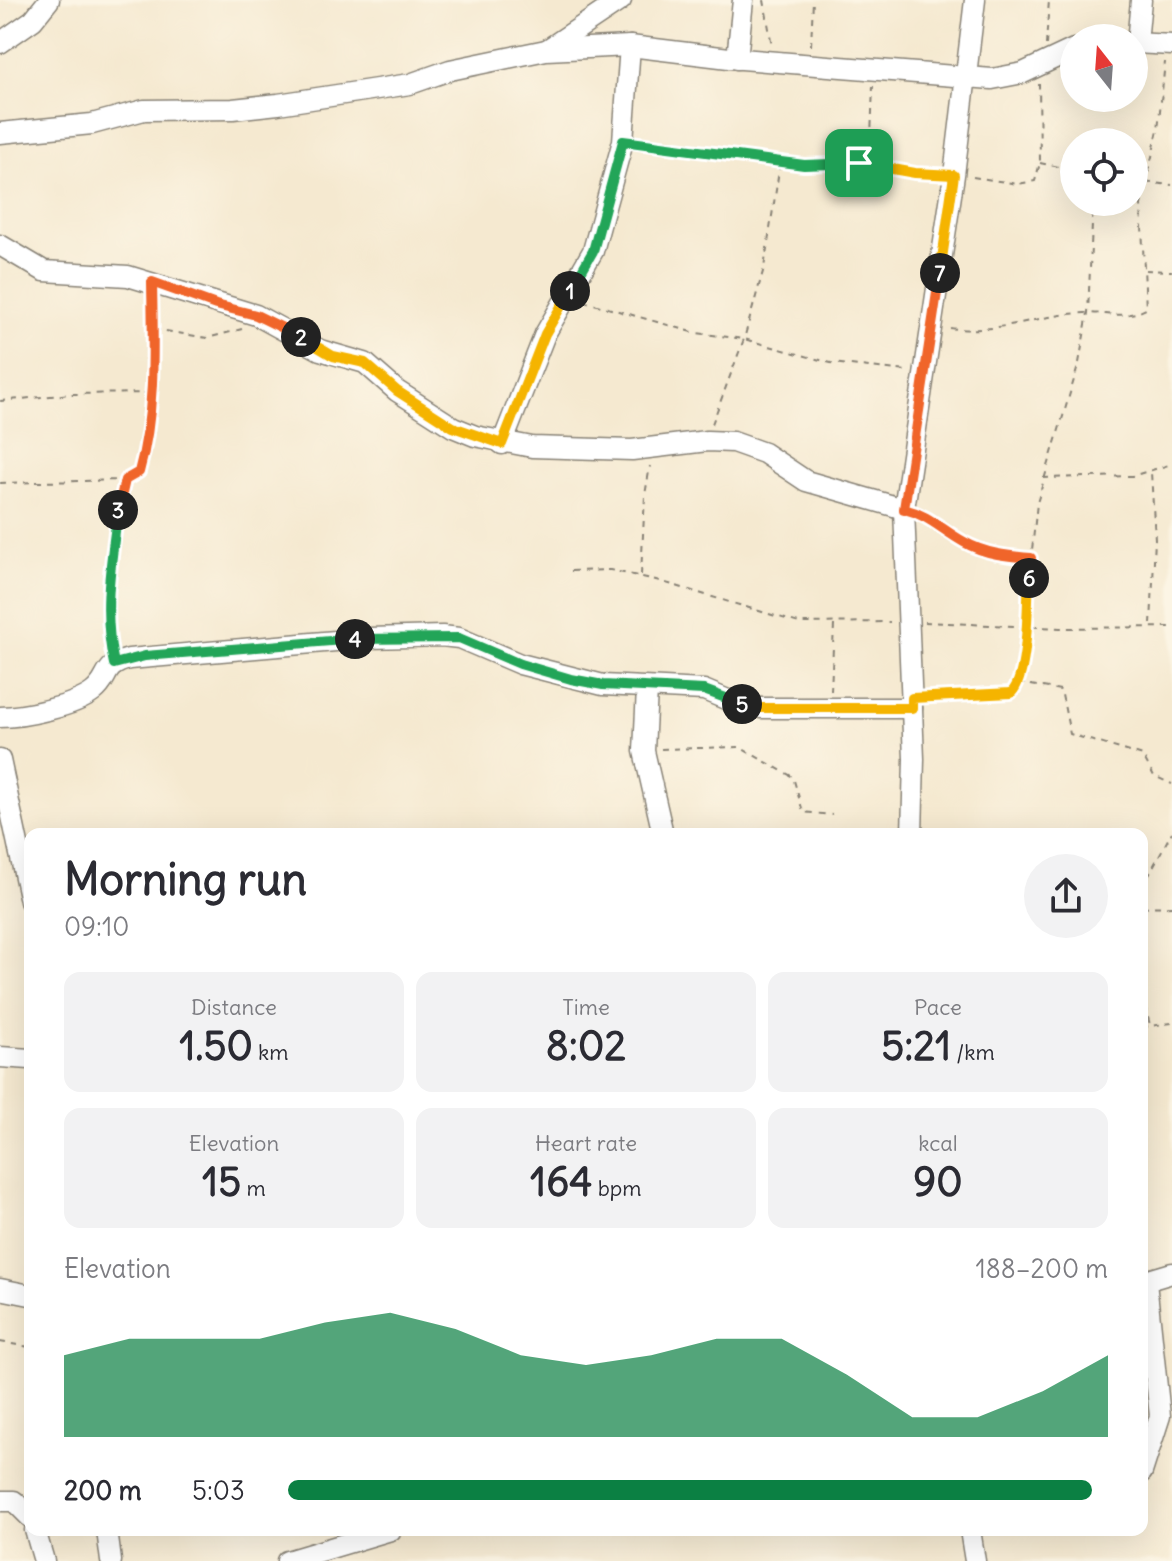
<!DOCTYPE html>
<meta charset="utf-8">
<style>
body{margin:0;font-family:Delius,sans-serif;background:#f2f2f3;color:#2b2b33;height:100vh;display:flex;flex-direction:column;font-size:30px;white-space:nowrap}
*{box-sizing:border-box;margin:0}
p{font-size:26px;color:#7c7c81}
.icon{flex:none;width:44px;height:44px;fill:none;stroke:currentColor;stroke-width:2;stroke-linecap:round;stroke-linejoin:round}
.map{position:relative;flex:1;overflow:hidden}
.details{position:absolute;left:24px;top:828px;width:1124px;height:708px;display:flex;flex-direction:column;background:#fff;border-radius:16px;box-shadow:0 8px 32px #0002}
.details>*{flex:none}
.needle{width:52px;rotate:343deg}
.fabs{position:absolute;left:1060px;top:24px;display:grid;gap:16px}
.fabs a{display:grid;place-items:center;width:88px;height:88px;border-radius:50%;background:#fff;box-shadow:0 8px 32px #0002;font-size:40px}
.pin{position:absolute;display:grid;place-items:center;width:68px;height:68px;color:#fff;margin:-34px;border-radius:16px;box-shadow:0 4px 12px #0006}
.km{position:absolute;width:40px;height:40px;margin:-20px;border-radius:50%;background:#222;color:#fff;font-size:22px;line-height:40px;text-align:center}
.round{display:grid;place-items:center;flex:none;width:84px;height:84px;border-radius:42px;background:#f2f2f3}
.summary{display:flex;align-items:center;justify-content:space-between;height:136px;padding:0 40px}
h1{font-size:44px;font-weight:700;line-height:60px}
.stats{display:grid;grid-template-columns:repeat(3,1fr);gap:12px;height:136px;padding:8px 40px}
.stats div{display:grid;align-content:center;border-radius:16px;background:#f2f2f3;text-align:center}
.stats b{font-size:40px;font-weight:700}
.stats small{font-size:22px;font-weight:400}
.stats p{font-size:22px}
.chart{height:224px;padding:16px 40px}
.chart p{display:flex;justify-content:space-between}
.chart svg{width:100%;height:144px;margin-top:8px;fill:#0b8043;opacity:.7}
ul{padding:0 40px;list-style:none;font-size:26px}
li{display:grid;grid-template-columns:128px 96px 1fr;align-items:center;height:60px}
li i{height:20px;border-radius:10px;background:#0b8043}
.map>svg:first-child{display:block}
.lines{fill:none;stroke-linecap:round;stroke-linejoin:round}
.minor-casing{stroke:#888276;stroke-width:23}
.path{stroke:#888276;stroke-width:2;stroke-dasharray:6 6;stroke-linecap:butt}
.minor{stroke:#fff;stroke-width:20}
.split-1-casing{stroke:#fff;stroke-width:16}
.split-2-casing{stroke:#fff;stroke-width:16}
.split-3-casing{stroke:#fff;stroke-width:16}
.split-4-casing{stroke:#fff;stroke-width:16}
.split-5-casing{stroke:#fff;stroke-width:16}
.split-6-casing{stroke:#fff;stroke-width:16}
.split-7-casing{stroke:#fff;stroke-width:16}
.split-8-casing{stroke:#fff;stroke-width:16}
.split-1{stroke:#22a559;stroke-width:10}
.split-2{stroke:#f5b400;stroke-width:10}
.split-3{stroke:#f0652b;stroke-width:10}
.split-4{stroke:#22a559;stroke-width:10}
.split-5{stroke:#22a559;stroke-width:10}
.split-6{stroke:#f5b400;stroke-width:10}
.split-7{stroke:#f0652b;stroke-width:10}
.split-8{stroke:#f5b400;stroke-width:10}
</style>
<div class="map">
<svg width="1172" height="1561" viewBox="0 0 1172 1561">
<rect width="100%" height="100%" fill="#fcf5e5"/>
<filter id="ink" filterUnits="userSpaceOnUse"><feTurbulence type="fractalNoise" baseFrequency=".0125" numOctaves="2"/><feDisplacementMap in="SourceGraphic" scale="16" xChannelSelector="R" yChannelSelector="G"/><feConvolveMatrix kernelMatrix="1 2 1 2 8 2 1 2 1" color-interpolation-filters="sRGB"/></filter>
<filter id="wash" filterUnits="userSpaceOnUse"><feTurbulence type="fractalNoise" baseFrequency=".006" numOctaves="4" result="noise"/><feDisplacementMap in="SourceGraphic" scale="32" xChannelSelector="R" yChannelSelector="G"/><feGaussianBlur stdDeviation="1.8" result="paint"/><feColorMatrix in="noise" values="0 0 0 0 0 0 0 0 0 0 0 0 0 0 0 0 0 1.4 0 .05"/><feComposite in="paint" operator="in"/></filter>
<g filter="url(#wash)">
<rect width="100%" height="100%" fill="#f5e9d0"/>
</g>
<g filter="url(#ink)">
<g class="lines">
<defs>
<g id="minor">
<polyline points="0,43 33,20 49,0"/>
<polyline points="1134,43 1172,45"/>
<polyline points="1137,43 1141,0"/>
<polyline points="548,49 621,0"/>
<polyline points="737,59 743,0"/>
<polyline points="0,133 92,124 144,110 233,109 278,104 410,84 450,70 546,50 630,46 729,58 992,79 1023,73 1074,49"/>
<polyline points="0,245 44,271 128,276 256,315 320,350 365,363 397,391 453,427 475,436 532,447 632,450 707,441 733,442 764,453 806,481 904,509"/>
<polyline points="502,444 545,334 593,251 623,141 630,46"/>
<polyline points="647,689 644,751 663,834"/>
<path d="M0,717C23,717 75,706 93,692C111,678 101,666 129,659L370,638L442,636L459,638L520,664L603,685L704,690L735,703L761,708H912"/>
<polyline points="0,760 30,901"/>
<polyline points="912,834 914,759 904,509 954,175 975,0"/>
<polyline points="0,1057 30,1059"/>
<polyline points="1142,1282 1172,1273"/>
<polyline points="0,1289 30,1295"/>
<polyline points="1142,1472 1160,1416 1146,1282"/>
<polyline points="0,1501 14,1501 30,1517"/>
<polyline points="35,1530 44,1561"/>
<polyline points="107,1530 111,1561"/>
<polyline points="970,1530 975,1561"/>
<polyline points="287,1561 391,1530"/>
</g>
</defs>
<use href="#minor" class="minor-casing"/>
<g class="path">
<polyline points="764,0 772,46"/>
<polyline points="1046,45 1049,0"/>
<polyline points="811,46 813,0"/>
<polyline points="640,143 780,162 859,163 938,175"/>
<polyline points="870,163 873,86"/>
<polyline points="1040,163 1074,170"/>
<polyline points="973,177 1018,184 1035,181 1040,163 1039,84"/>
<polyline points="1134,181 1172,185"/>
<polyline points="1145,270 1172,271"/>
<polyline points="583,301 696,333 744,339 831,363 907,371"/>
<path d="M950,328C997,335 1038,314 1085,313C1106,313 1128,319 1146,309L1141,205L1158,130L1165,62"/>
<polyline points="154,329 207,338 242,329"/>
<polyline points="0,401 72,394 150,393"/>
<polyline points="712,424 744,339 764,268 780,164"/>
<polyline points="1043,478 1132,476 1172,464"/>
<polyline points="0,483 123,480"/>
<polyline points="921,513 962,541 986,552 1030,558"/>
<polyline points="571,571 610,570 656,580 799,623 890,622"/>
<polyline points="641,575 645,495 650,466"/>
<polyline points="924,622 1060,628 1172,627"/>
<polyline points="1151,624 1155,539 1151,472"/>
<polyline points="110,648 106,595 125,480 139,472 141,467 152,393 153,303"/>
<polyline points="1019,683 1061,690 1070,734 1143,756 1154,776 1172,784"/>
<polyline points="831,691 834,625"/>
<polyline points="931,698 1002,696 1015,690 1018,682 1037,503 1079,363 1088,313 1093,202"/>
<polyline points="661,749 739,747 793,777 803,812 832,815"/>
<polyline points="1142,887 1172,832"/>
<polyline points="1142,907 1172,906"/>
<polyline points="1142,994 1150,1025"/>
<polyline points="1142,1027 1172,1023"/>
<polyline points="0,1342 30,1347"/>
</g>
<use href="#minor" class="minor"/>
</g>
</g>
<g class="lines" filter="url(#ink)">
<defs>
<polyline id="split-1" points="570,291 593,251 623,141 804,165 859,163"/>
<polyline id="split-2" points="301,337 333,356 365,363 397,391 453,427 502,444 545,334 570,291"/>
<path id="split-3" d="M118,510L125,480L139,472C156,411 153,345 152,282L216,305L256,315L301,337"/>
<path id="split-4" d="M118,510C111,564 102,610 114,664L145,656L355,639"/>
<polyline id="split-5" points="355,639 459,638 520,664 571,679 603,685 704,690 742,704"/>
<path id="split-6" d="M742,704L761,708H912V698L1011,693C1029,676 1027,604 1029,578"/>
<path id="split-7" d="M940,273L904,509C929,515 942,530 964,542C985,554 1007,556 1031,558L1029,578"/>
<polyline id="split-8" points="859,163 915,173 954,175 940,273"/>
</defs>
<use href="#split-1" class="split-1-casing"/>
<use href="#split-2" class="split-2-casing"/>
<use href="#split-3" class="split-3-casing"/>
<use href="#split-4" class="split-4-casing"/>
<use href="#split-5" class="split-5-casing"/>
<use href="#split-6" class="split-6-casing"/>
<use href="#split-7" class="split-7-casing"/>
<use href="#split-8" class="split-8-casing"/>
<use href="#split-1" class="split-1"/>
<use href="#split-2" class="split-2"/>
<use href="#split-3" class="split-3"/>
<use href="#split-4" class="split-4"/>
<use href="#split-5" class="split-5"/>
<use href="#split-6" class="split-6"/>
<use href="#split-7" class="split-7"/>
<use href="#split-8" class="split-8"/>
</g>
</svg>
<div class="fabs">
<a><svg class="needle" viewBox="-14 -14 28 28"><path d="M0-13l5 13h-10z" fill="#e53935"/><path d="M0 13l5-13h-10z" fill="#7c7c81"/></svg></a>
<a><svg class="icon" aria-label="locate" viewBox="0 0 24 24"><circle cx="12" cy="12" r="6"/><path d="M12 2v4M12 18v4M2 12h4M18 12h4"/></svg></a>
</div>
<div class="pin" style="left:859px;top:163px;background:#1e9e55"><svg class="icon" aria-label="arrive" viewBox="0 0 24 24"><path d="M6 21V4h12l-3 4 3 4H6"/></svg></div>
<b class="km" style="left:570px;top:291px">1</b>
<b class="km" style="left:301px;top:337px">2</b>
<b class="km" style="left:118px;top:510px">3</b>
<b class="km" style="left:355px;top:639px">4</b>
<b class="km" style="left:742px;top:704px">5</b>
<b class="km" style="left:1029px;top:578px">6</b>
<b class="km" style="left:940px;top:273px">7</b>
<section class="details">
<div class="summary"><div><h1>Morning run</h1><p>09:10</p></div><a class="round"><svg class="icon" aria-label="share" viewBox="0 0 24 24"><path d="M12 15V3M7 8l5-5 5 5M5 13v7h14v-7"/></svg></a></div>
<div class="stats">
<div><p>Distance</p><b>1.50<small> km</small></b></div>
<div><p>Time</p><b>8:02</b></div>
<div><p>Pace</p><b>5:21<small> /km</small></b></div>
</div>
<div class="stats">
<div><p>Elevation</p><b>15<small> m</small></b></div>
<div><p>Heart rate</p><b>164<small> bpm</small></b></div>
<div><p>kcal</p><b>90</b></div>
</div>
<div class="chart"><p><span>Elevation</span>188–200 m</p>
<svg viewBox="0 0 160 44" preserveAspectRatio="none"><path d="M0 44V19L10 14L20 14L30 14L40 9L50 6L60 11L70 19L80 22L90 19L100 14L110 14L120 25L130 38L140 38L150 30L160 19V44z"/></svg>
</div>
<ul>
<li><b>200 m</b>5:03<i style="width:98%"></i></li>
</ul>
</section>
</div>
